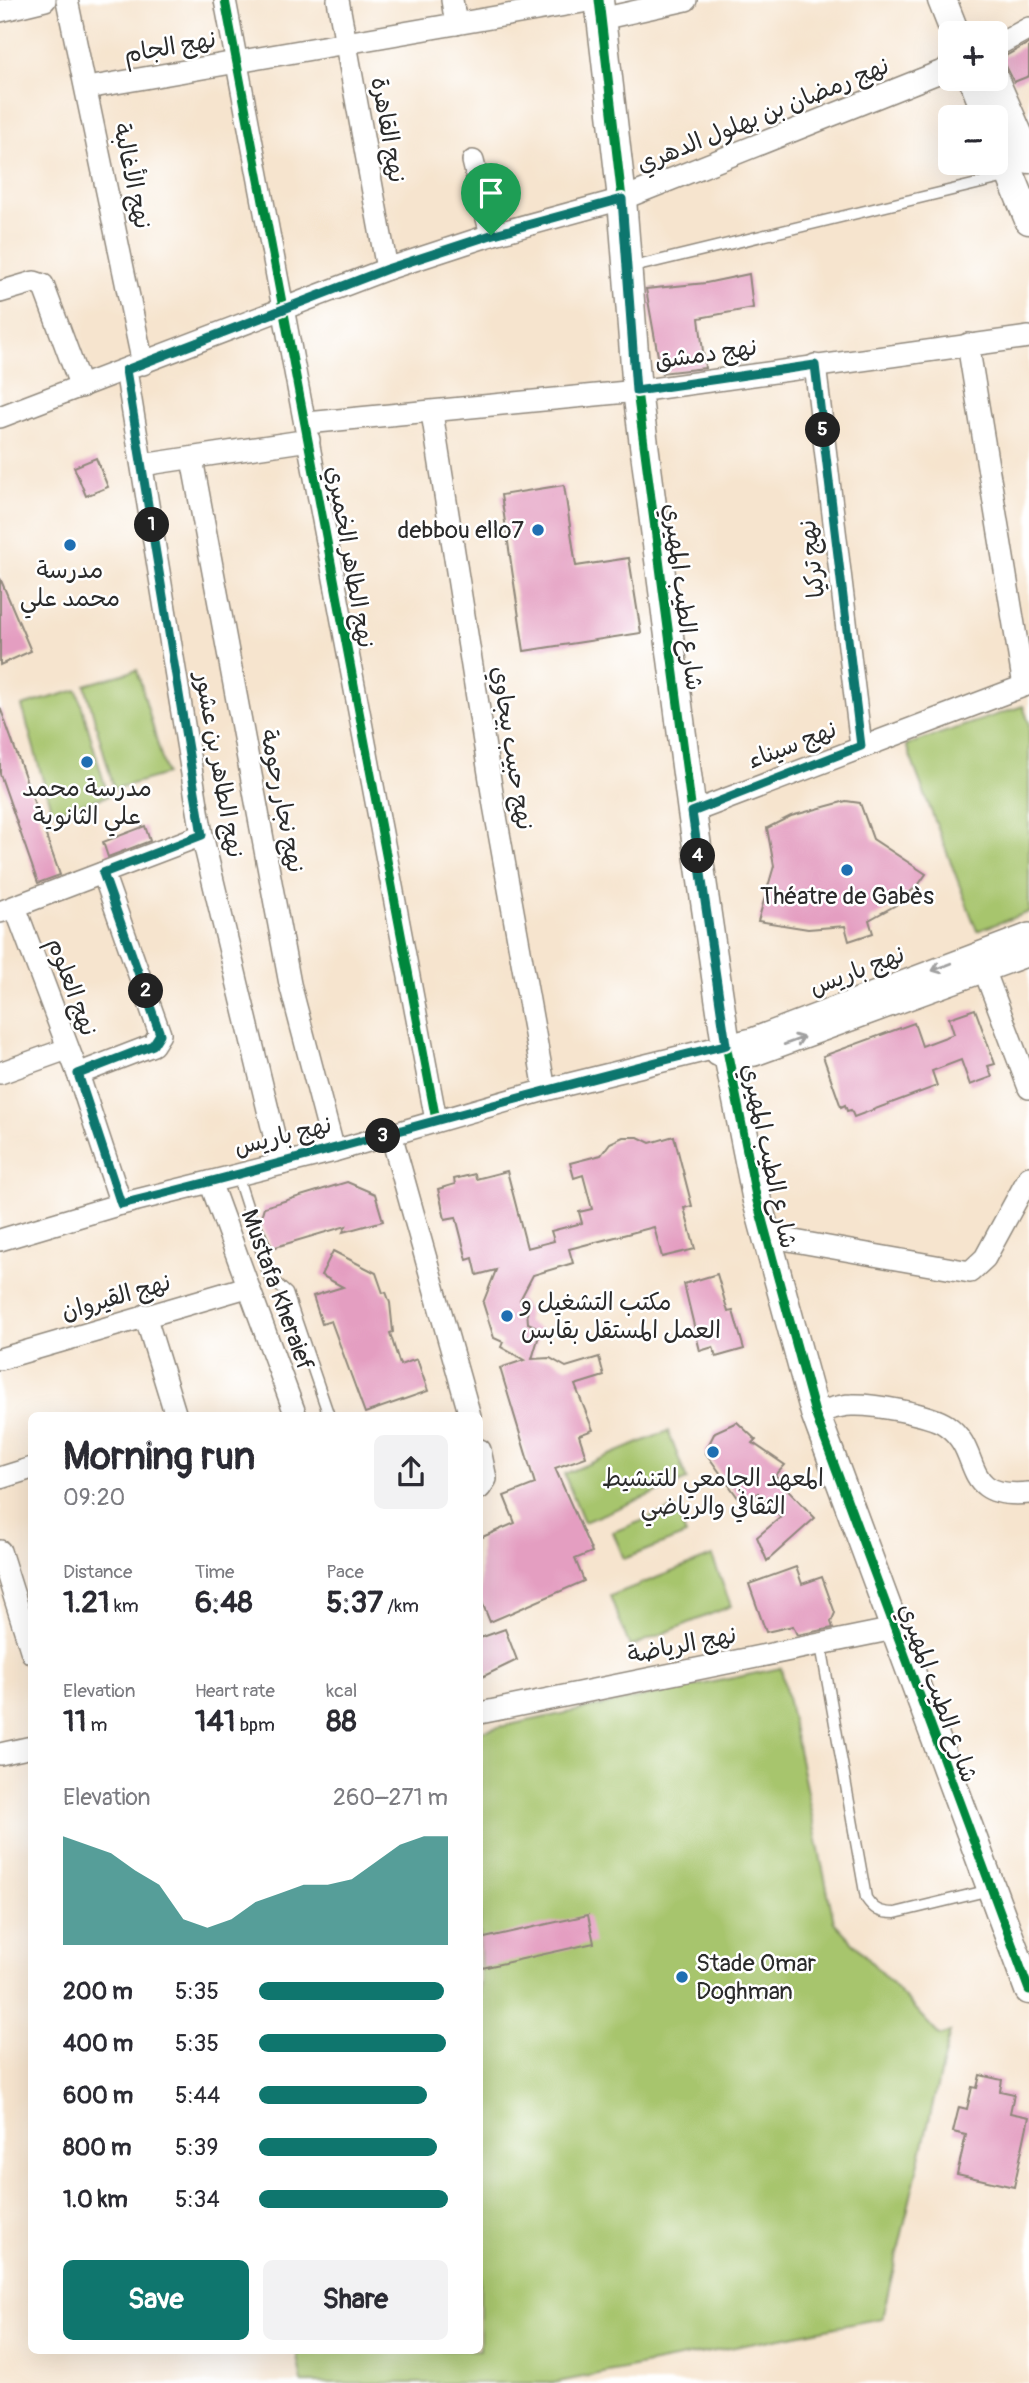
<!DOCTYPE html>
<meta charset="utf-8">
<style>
body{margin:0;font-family:Pangolin,"Playpen Sans Arabic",sans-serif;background:#f2f2f3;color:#2b2b33;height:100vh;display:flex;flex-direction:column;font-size:26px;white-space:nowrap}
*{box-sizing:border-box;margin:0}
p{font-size:23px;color:#7c7c81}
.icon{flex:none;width:38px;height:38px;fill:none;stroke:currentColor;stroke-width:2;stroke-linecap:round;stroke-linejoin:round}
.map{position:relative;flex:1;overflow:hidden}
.drawer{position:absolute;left:28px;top:1412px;width:455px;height:942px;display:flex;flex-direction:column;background:#fff;border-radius:10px;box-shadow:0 7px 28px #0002}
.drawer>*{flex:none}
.controls{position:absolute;left:938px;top:21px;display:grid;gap:14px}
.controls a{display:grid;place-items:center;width:70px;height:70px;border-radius:10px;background:#fff;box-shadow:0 7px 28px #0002;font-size:35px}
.pin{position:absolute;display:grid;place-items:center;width:60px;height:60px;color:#fff;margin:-72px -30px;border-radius:50% 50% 50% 0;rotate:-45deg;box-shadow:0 0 7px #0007}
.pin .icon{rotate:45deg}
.km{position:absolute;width:35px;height:35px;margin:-18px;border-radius:50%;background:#222;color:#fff;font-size:19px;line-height:35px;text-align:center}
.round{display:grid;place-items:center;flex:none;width:74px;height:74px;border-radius:10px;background:#f2f2f3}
.headline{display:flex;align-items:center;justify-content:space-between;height:119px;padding:0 35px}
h1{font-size:38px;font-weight:700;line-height:52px}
.figures{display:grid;grid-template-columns:repeat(3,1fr);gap:10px;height:119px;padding:7px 35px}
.figures div{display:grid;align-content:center}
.figures b{font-size:30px;font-weight:700}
.figures small{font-size:19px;font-weight:400}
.figures p{font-size:19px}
.chart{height:196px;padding:14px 35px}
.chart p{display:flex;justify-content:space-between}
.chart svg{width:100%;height:126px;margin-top:7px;fill:#0f766e;opacity:.7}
.button{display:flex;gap:14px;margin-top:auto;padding:14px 35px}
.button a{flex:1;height:80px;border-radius:10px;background:#0f766e;color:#fff;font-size:28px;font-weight:700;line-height:80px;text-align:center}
.button a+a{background:#f2f2f3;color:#2b2b33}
ul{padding:0 35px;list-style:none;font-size:23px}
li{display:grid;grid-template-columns:112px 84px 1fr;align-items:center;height:52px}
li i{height:18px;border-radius:9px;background:#0f766e}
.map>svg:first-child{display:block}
.green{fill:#a7c56d;stroke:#69784c;stroke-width:2}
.building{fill:#e49ec1}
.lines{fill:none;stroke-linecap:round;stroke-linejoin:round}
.service-casing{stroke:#90887c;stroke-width:13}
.minor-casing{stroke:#90887c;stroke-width:24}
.tertiary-casing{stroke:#90887c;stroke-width:31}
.service{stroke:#fff;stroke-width:10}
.minor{stroke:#fff;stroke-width:21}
.tertiary{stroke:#fff;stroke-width:28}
.cycleway-casing{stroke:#fff;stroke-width:13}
.cycleway{stroke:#00873e;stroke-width:9}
.oneway{stroke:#a0a0a0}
.route-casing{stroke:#fff;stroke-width:14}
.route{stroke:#0f766e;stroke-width:9}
.poi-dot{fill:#1f6fb2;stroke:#fff;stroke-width:2.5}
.labels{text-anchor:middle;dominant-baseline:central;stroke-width:5;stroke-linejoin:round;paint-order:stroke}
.street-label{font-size:24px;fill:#2b2b2b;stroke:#fff}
.poi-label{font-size:24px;fill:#2b2b2b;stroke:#fff}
</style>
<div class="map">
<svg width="1029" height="2383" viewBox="0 0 1029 2383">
<rect width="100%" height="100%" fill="#fff"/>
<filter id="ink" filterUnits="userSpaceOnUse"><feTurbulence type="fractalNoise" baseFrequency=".0143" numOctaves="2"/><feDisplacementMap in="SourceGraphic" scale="14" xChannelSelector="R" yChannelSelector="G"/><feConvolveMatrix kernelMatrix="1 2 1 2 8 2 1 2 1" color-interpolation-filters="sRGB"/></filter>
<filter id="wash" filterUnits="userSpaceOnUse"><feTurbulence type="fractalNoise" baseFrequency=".00686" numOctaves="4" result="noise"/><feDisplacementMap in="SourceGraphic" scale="28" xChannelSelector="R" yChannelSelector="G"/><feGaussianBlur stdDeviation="1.57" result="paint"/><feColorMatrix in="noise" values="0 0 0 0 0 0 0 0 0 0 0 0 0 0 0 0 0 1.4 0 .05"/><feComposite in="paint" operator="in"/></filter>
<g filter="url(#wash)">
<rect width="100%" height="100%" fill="#f6e4ce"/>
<g class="green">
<polygon points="137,670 166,774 114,789 85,685"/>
<polygon points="77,690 108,796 52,812 22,706"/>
<polygon points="1023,706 1029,723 1029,912 977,931 906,745"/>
<polygon points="668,1431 687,1480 584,1522 564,1474"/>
<polygon points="675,1508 686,1535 624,1559 613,1532"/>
<polygon points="712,1556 731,1606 630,1647 610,1596"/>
<polygon points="781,1668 834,1922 940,2036 950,2032 882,2318 553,2383 302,2383 296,2350 480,2350 480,1731"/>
</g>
<g id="blocks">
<g class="building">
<polygon points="1029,43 1029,76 1014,82 1002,58"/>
<polygon points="749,274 753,308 699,318 705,368 661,373 646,289 706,283"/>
<polygon points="96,458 108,487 86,496 74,467"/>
<polygon points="564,485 576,566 629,558 641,633 524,651 501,495"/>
<polygon points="0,578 31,651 0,665"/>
<polygon points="0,707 60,875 38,883 0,774"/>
<polygon points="846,801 860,803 873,839 926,874 919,884 896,905 869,920 873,933 849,941 845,926 808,929 758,921 774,866 767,828 791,816"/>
<polygon points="145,826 150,841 108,857 103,842"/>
<polygon points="975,1009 995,1064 988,1066 992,1077 970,1085 961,1060 932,1071 937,1086 854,1117 851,1110 847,1111 845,1105 841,1107 823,1056 914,1023 922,1046 954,1034 949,1018"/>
<polygon points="674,1136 692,1206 684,1208 695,1249 662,1257 654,1227 569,1249 573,1263 533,1275 520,1300 527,1309 528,1323 541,1329 532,1359 550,1358 566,1367 599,1357 604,1376 575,1385 593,1430 579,1435 586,1457 555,1468 592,1552 575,1559 584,1581 490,1622 480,1597 480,1538 515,1523 504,1496 535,1484 500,1368 524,1360 501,1347 503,1342 494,1338 483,1303 496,1270 477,1275 473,1258 467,1260 456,1217 445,1219 438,1189 455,1184 454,1179 475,1174 476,1179 507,1171 527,1248 554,1241 551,1231 582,1223 579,1212 592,1209 583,1175 574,1178 570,1163 601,1155 610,1143 623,1137 638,1137 650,1143"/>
<polygon points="347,1182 375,1194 383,1221 343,1232 346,1226 272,1248 260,1220 264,1207"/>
<polygon points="333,1251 376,1273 383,1293 386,1292 390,1303 393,1332 390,1333 400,1365 417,1359 428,1391 365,1413 331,1321 322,1324 313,1296 343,1287 321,1275"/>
<polygon points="717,1274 728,1312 733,1311 744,1349 716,1357 713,1347 700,1351 684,1284"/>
<polygon points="737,1422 756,1440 753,1443 785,1465 775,1476 815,1518 767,1561 757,1537 781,1517 758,1493 744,1506 705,1452 715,1432"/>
<polygon points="796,1567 802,1584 822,1577 835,1613 831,1622 833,1628 797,1635 793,1626 766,1632 749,1584"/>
<polygon points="505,1629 517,1660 480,1678 480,1638"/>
<polygon points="588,1915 594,1943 482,1968 480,1939"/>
<polygon points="980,2075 1002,2080 1000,2091 1014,2094 1010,2113 1029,2117 1014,2187 957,2174 966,2135 953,2132 959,2107 967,2109 972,2087 977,2088"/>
</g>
</g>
</g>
<g filter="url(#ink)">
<use href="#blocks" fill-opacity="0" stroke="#90887c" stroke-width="2"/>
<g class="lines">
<defs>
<g id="service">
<polyline points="629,268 1010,176"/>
<polyline points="237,1175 270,1278 287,1293 329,1416"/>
<path d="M821,1645L866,1898C874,1910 880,1913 895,1913L990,1890"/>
</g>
<g id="minor">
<polyline points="67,0 143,364"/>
<polyline points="225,0 436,1120"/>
<polyline points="338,0 387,269"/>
<polyline points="452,0 456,24"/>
<polyline points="0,11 45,0"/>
<polyline points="601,19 686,0"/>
<polyline points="996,46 1029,28"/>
<polyline points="87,88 594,0"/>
<polyline points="473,161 491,235"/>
<polyline points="0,292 34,282 43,285 81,387"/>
<polyline points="968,344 1024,686"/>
<polyline points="815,365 861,746"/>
<polyline points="126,370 202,835 281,1164"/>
<polyline points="432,413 494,805 545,1090"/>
<polyline points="0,417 387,269 491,235 622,199 950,68"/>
<polyline points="307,423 637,391 1029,337"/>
<polyline points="192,459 290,984 334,1151"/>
<polyline points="142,465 309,440"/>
<polyline points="692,812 1029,684"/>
<polyline points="15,907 78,1074 121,1204"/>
<polyline points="0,912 202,835"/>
<polyline points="980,959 1029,1088"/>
<polyline points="717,1055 728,1058 755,1055 1029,955"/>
<polyline points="0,1073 67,1049"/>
<polyline points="78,1074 153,1045 160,1034 103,873"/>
<polyline points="391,1134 470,1416"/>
<polyline points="210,1182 296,1416"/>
<polyline points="766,1236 970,1272 985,1258 1029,1177"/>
<polyline points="0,1240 121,1204 334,1151 545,1090 752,1039 1029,934"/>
<polyline points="145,1315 176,1416"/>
<polyline points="0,1359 247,1287"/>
<path d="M815,1413C827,1410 839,1405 852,1405C872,1404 930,1414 946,1425C985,1452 957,1500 1029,1493"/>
<polyline points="480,1450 486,1479 480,1488"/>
<polyline points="0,1478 32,1468"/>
<polyline points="0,1551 32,1653"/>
<polyline points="480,1713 894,1629"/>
<polyline points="0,1754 32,1747"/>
</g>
<g id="tertiary">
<polyline points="599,0 622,199 637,391 692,812 726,1045 757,1201 815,1413 1029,1990"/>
<polyline points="942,0 955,33"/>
<polyline points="973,79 988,117"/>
<polyline points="994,79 1029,159"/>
<polyline points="996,139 1029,220"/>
</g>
</defs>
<use href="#service" class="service-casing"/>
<use href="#minor" class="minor-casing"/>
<use href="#tertiary" class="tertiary-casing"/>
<use href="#service" class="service"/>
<use href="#minor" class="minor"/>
<use href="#tertiary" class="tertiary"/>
<defs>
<g id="cycleway">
<polyline points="225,0 436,1120"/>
<polyline points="599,0 622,199 637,391 692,812 726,1045 757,1201 815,1413 1029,1990"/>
</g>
</defs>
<use href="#cycleway" class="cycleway-casing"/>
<use href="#cycleway" class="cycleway"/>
</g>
<defs><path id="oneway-shaft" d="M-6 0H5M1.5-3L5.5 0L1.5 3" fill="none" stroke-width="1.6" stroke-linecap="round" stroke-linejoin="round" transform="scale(1.75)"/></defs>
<g class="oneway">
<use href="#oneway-shaft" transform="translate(942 967) rotate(159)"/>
<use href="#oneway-shaft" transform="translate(794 1041) rotate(-20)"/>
</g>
</g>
<g class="lines" filter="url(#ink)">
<defs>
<path id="route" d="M622,199L636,391L815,365L861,746L692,812L726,1045C523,1093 324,1155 121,1204L78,1074L153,1045L160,1034L103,873L202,835L126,370L387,269L491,235Z"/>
</defs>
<use href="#route" class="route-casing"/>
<use href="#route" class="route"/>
</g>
<g class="poi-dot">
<circle cx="538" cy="530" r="7"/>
<circle cx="70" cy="545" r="7"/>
<circle cx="87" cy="762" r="7"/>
<circle cx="847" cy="870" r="7"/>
<circle cx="507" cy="1316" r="7"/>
<circle cx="713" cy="1452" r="7"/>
<circle cx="682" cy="1977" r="7"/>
</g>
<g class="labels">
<g class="street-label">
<text transform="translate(170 47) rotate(-10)">نهج الجام</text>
<text transform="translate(763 115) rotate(-22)">نهج رمضان بن بهلول الدهري</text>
<text transform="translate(388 130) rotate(80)">نهج القاهرة</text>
<text transform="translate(132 176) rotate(78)">نهج الأغالبة</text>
<text transform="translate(706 354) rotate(-8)">نهج دمشق</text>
<text transform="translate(350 557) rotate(80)">نهج الطاهر الخميري</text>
<text transform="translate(812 559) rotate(-97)">نهج تركيا</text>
<text transform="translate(683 597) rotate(83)">شارع الطيب المهيري</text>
<text transform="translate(792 745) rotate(-21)">نهج سيناء</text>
<text transform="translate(512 748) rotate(81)">نهج حبيب بيجاوي</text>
<text transform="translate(219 765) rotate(80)">نهج الطاهر بن عشور</text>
<text transform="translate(282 801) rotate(79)">نهج نجار رحومة</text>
<text transform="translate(857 971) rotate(-21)">نهج باريس</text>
<text transform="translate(72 987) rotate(70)">نهج العلوم</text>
<text transform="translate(283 1136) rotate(-14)">نهج باريس</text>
<text transform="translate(769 1156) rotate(78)">شارع الطيب المهيري</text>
<text transform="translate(277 1290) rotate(70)">Mustafa Kheraief</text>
<text transform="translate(116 1297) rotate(-16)">نهج القيروان</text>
<text transform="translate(682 1645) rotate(-11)">نهج الرياضة</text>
<text transform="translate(938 1693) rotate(70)">شارع الطيب المهيري</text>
</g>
<g class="poi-label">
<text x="524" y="530" text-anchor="end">debbou ello7</text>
<text x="70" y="570">مدرسة<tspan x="70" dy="28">محمد علي</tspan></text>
<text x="87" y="788">مدرسة محمد<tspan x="87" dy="28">علي الثانوية</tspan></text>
<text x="847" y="896">Théatre de Gabès</text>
<text x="521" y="1302" text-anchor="start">مكتب التشغيل و<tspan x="521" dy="28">العمل المستقل بقابس</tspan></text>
<text x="713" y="1478">المعهد الجامعي للتنشيط<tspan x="713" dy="28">الثقافي والرياضي</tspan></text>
<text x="696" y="1963" text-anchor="start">Stade Omar<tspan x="696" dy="28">Doghman</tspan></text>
</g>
</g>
</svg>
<div class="controls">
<a>+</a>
<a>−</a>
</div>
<div class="pin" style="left:491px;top:235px;background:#1e9e55"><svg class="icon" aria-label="arrive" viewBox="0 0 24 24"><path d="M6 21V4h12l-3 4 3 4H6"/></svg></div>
<b class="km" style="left:152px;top:525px">1</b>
<b class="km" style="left:146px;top:991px">2</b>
<b class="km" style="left:383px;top:1136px">3</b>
<b class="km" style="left:698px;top:856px">4</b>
<b class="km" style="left:823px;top:430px">5</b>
<section class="drawer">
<div class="headline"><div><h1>Morning run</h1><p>09:20</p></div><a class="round"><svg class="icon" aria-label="share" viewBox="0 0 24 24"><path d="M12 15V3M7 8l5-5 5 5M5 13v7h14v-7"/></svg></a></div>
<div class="figures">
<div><p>Distance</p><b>1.21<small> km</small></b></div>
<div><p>Time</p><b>6:48</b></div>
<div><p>Pace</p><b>5:37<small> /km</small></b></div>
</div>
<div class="figures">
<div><p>Elevation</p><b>11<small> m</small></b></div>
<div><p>Heart rate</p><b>141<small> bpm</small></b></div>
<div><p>kcal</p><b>88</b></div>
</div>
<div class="chart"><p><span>Elevation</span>260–271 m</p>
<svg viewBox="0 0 160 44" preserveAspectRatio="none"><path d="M0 44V6L10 9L20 12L30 18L40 23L50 35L60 38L70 35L80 29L90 26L100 23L110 23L120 21L130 15L140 9L150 6L160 6V44z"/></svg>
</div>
<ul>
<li><b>200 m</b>5:35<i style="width:98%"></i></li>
<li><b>400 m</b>5:35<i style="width:99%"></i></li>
<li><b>600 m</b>5:44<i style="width:89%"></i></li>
<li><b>800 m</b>5:39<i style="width:94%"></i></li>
<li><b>1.0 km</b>5:34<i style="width:100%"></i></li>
</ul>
<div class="button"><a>Save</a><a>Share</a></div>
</section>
</div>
